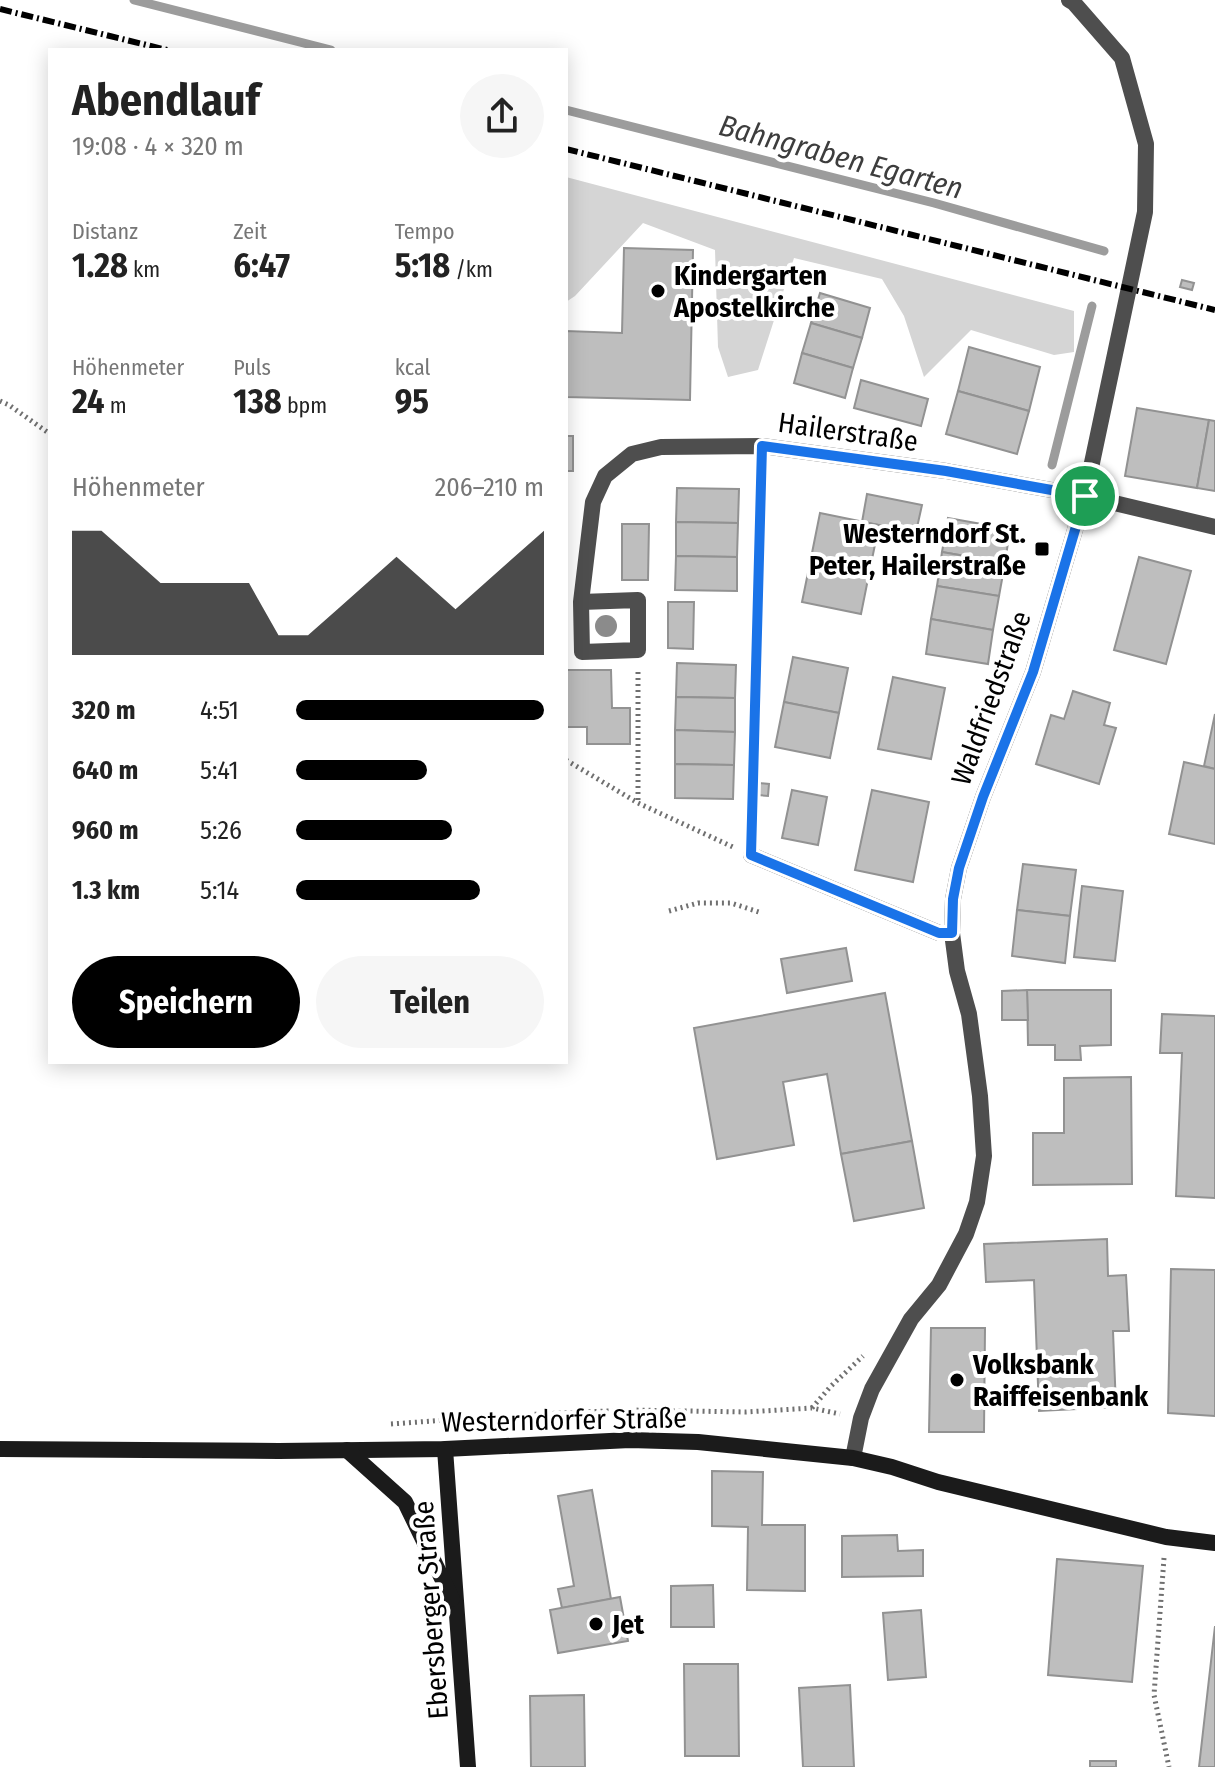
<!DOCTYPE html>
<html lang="de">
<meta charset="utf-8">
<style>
body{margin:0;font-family:"Fira Sans Condensed",sans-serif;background:#f6f6f6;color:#222;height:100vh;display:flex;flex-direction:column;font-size:30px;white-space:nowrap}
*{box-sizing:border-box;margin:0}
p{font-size:26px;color:#767676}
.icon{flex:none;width:44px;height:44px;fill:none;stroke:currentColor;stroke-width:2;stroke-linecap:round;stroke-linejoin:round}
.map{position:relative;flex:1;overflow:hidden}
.panel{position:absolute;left:48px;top:48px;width:520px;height:1016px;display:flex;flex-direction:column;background:#fff;border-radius:0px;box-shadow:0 4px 20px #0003}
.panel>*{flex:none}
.pin{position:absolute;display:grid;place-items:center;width:68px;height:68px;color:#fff;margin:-34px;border:4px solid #fff;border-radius:50%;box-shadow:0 2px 8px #0007}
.round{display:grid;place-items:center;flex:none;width:84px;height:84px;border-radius:42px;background:#f6f6f6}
.overview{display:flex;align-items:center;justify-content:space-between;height:136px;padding:0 24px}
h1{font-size:44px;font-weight:700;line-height:60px}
.stats{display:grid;grid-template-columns:repeat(3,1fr);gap:12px;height:136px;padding:8px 24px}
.stats div{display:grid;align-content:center}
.stats b{font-size:34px;font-weight:700}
.stats small{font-size:22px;font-weight:400}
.stats p{font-size:22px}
.chart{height:224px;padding:16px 24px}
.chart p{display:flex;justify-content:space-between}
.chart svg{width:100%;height:144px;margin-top:8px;fill:#000;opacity:.7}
.action{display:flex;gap:16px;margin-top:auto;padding:16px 24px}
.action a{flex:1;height:92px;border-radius:48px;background:#000;color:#fff;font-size:32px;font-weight:700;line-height:92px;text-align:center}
.action a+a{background:#f6f6f6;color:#222}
ul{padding:0 24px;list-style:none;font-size:26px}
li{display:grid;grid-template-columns:128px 96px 1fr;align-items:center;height:60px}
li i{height:20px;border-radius:10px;background:#000}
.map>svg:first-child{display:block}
.green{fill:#d5d5d5}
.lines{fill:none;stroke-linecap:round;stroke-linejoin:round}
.stream{stroke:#9c9c9c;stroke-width:9}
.building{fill:#bebebe;stroke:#929292;stroke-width:2}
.path{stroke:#707070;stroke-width:5;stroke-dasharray:2 4;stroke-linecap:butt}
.street{stroke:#4e4e4e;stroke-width:16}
.secondary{stroke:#1b1b1b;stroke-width:16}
.rail{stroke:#000;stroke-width:6;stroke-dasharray:12 4 2 4;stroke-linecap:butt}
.tree{fill:#8b8b8b}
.route-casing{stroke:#fff;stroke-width:16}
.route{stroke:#1a73e8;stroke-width:10}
.poi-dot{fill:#000;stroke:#fff;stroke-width:3}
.labels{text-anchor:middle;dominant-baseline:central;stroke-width:8;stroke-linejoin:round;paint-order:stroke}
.poi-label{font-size:28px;font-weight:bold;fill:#000;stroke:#fff;text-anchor:start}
.street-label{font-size:28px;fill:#000;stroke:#fff}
.water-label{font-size:30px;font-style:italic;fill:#3d3d3d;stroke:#fff}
</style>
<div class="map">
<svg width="1215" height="1767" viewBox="0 0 1215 1767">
<rect width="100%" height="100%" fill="#fff"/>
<polygon class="green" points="566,177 1074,311 1074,352 1054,355 971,330 924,377 904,316 882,279 794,258 758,370 728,377 718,347 715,250 643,223 575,296 566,302"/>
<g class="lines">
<g class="stream">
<polyline points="134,0 331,50"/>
<polyline points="566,110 934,203 1104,251"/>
<polyline points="1052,465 1092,306"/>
</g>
</g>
<g class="building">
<polygon points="624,248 693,250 690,400 566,397 566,331 622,333"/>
<polygon points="1182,280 1194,283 1192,290 1180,287"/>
<polygon points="820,293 870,308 862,338 811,323"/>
<polygon points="811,323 862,338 853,368 802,353"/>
<polygon points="969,347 1040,367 1029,411 958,391"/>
<polygon points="802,353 853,368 845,398 794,383"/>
<polygon points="861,380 928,399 921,426 854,408"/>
<polygon points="958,391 1029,411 1017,454 946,434"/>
<polygon points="1137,408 1209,420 1197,488 1125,476"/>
<polygon points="1209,420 1215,421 1215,491 1197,488"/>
<rect x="566" y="436" width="7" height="35"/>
<polygon points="677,488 739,489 738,523 676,522"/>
<polygon points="867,494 922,505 916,532 862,522"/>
<polygon points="820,513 879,525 870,569 811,558"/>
<polygon points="948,518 1010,529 1005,563 942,552"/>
<polygon points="676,522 738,523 737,557 676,556"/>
<polygon points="622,524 649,524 648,580 622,580"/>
<polygon points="942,552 1005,563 999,596 937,586"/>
<polygon points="676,556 737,557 737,591 675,590"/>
<polygon points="1139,557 1191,571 1166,664 1114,650"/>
<polygon points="811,558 870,569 861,614 802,602"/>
<polygon points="937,586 999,596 993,630 931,619"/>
<polygon points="668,602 694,602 693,649 668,648"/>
<polygon points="931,619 993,630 988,664 926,654"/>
<polygon points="793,657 848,668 839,713 784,702"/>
<polygon points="677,663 736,665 735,698 676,697"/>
<polygon points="566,670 611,670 612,708 630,708 630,744 587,744 587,727 566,727"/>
<polygon points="893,677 945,688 931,759 878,749"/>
<polygon points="1073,691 1110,703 1104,725 1116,728 1099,784 1036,764 1051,715 1064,719"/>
<polygon points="676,697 735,698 735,732 675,730"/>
<polygon points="784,702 839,713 830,758 775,747"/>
<polygon points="1215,714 1215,769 1204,766"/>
<polygon points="675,730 735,732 734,765 675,764"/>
<polygon points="1184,762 1215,769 1215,844 1169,834"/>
<polygon points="675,764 734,765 733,799 675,798"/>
<polygon points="759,783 769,784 768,796 758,795"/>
<polygon points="792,790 827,797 818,845 782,838"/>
<polygon points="872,790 929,802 913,882 855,870"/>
<polygon points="1023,864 1076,870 1070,916 1017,910"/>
<polygon points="1082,886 1123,891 1115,961 1074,957"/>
<polygon points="1017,910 1070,916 1065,963 1012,956"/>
<polygon points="846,948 852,981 787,993 781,959"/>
<polygon points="1027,990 1111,990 1111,1045 1080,1046 1081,1060 1055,1060 1055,1045 1028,1045"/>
<polygon points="1027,990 1028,1020 1002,1020 1002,991"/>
<polygon points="885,993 912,1141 841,1154 827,1074 783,1082 794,1145 717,1159 694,1028"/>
<polygon points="1162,1014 1215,1016 1215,1198 1176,1196 1182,1053 1160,1053"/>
<polygon points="1131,1077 1132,1184 1033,1185 1033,1133 1064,1133 1064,1078"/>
<polygon points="912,1141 924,1208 854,1221 841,1154"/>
<polygon points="1107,1239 1108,1276 1126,1275 1129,1331 1113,1331 1116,1407 1039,1411 1034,1280 986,1282 984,1244"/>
<polygon points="1171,1269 1215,1270 1215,1416 1168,1413"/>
<polygon points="931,1328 985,1328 984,1432 929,1432"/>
<polygon points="712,1471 763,1472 762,1525 805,1525 805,1591 747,1590 748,1527 712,1526"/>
<polygon points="592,1490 611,1599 562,1608 558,1589 574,1586 558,1496"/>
<polygon points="897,1535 898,1551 923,1550 923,1576 842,1577 842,1536"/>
<polygon points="1057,1559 1143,1566 1132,1682 1048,1675"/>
<polygon points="713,1585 714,1627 671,1627 671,1586"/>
<polygon points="620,1597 628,1641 558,1653 550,1610"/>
<polygon points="921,1610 926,1677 888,1680 883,1613"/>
<polygon points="1215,1626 1215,1767 1199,1767"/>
<polygon points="684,1664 738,1664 739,1756 685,1756"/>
<polygon points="850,1685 854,1767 803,1767 799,1688"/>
<polygon points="584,1695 585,1767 531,1767 530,1696"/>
<rect x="1090" y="1761" width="26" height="6"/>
</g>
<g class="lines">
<g class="path">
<polyline points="0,401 9,405 50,434"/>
<polyline points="638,672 638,802"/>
<polyline points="566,760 638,803 733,847"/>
<polyline points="752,833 762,467"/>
<polyline points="669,911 698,903 731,903 762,913"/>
<polyline points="812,1408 830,1387 863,1356"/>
<polyline points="391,1424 517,1415 631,1410 746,1412 812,1408 840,1414"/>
<polyline points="1164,1558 1154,1695 1169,1767"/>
</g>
<g class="street">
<polyline points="581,602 638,600 638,650 582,652 581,602 593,502 605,476 632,454 661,447 762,446 946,471 1085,496 1215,527"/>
<polyline points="751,855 939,933 952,933"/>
<polyline points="853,1458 861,1418 872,1389 911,1319 939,1285 966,1234 977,1202 984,1156 980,1096 969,1014 957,971 952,933 953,899 959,868 983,797 1033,672 1085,496 1145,212 1146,144 1122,58 1074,3 1069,0"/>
</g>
<g class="secondary">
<polyline points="0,1449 279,1451 445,1449 630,1440 698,1442 853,1458 892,1467 938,1482 1166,1537 1215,1543"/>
<polyline points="445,1449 468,1767"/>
<polyline points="347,1450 405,1502 452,1599"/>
</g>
<g class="rail">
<polyline points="0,9 167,50"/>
<polyline points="566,149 1215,310"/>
</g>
</g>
<circle class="tree" cx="606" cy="626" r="11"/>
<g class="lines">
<defs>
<polygon id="route" points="762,446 946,471 1085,496 1033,672 983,797 959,868 953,899 952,933 939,933 751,855"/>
</defs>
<use href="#route" class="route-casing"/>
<use href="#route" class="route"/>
</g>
<g class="poi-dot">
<circle cx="658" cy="291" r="8"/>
<rect x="1034" y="541" width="16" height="16" rx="4"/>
<circle cx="957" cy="1380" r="8"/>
<circle cx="596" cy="1624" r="8"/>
</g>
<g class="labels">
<g class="poi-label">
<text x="674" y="275">Kindergarten<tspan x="674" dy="32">Apostelkirche</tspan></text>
<text x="1026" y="533" text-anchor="end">Westerndorf St.<tspan x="1026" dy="32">Peter, Hailerstraße</tspan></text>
<text x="973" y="1364">Volksbank<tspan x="973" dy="32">Raiffeisenbank</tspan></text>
<text x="612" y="1624">Jet</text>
</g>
<g class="street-label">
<text transform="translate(848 432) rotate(8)">Hailerstraße</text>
<text transform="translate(991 698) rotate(-70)">Waldfriedstraße</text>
<text transform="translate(564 1420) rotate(-1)">Westerndorfer Straße</text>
<text transform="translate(431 1610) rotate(-94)">Ebersberger Straße</text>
</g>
<g class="water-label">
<text transform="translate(841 157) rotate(15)">Bahngraben Egarten</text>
</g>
</g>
</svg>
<div class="pin" style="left:1085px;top:496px;background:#1e9e55"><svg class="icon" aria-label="arrive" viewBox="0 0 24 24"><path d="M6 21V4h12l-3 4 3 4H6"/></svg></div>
<section class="panel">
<div class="overview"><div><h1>Abendlauf</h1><p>19:08 · 4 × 320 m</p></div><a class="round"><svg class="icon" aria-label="share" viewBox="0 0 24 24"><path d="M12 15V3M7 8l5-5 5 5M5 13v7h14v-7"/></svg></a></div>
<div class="stats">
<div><p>Distanz</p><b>1.28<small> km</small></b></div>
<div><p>Zeit</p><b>6:47</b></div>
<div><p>Tempo</p><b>5:18<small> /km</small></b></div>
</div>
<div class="stats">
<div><p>Höhenmeter</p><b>24<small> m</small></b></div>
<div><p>Puls</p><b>138<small> bpm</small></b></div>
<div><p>kcal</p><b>95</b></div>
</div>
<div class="chart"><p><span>Höhenmeter</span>206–210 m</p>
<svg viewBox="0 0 160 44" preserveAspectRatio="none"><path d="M0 44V6L10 6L20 14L30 22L40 22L50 22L60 22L70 38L80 38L90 30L100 22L110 14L120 22L130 30L140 22L150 14L160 6V44z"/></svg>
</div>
<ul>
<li><b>320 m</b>4:51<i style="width:100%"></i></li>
<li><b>640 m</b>5:41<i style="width:53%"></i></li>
<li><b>960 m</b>5:26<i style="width:63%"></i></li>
<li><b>1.3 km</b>5:14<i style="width:74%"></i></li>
</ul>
<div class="action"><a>Speichern</a><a>Teilen</a></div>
</section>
</div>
